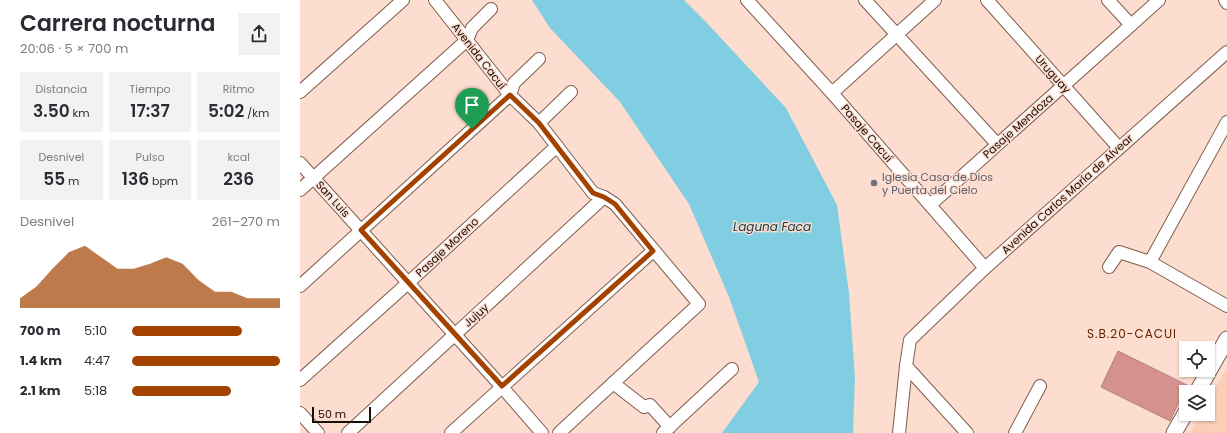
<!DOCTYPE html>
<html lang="es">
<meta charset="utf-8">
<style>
body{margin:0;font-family:Poppins,sans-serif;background:#f2f2f3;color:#2b2b33;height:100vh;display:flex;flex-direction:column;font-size:15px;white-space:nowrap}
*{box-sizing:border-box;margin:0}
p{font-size:13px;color:#7c7c81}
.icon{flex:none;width:22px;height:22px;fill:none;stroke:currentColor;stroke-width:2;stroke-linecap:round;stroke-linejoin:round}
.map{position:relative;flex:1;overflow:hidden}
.drawer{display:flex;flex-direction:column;background:#fff;width:300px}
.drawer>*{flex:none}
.fabs{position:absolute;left:879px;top:341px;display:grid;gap:8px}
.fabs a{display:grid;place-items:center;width:36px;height:36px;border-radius:0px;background:#fff;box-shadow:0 1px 3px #0004;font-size:20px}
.scale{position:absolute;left:12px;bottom:10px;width:59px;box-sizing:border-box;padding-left:4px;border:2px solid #1a0e08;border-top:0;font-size:11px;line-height:14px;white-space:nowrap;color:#1a0e08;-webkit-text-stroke:3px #fcddcf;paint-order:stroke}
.pin{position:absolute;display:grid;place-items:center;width:34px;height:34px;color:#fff;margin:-41px -17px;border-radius:50% 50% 50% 0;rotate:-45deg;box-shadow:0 0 4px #0007}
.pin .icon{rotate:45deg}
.round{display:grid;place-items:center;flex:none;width:42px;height:42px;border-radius:0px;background:#f2f2f3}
.summary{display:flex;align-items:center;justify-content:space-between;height:68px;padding:0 20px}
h1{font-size:22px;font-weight:600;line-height:30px}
.metrics{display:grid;grid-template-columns:repeat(3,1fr);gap:6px;height:68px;padding:4px 20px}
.metrics div{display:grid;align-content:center;border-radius:0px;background:#f2f2f3;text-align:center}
.metrics b{font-size:17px;font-weight:600}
.metrics small{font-size:11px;font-weight:400}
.metrics p{font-size:11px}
.chart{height:112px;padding:8px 20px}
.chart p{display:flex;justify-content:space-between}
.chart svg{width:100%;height:72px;margin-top:4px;fill:#a44200;opacity:.7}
ul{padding:0 20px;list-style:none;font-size:13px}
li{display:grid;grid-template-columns:64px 48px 1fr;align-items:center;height:30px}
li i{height:10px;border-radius:5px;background:#a44200}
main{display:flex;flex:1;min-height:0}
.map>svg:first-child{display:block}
.built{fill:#fbceb8}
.water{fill:#81cee2}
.building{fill:#d4918e;stroke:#ab8481}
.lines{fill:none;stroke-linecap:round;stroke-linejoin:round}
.minor-casing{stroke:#7e5e4e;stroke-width:14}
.major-casing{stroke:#7e5e4e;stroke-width:17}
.minor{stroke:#fff;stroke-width:12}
.major{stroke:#fff;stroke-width:15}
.route-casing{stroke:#fff;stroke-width:8}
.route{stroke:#a44200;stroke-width:5}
.worship-dot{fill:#6b7280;stroke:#fcddcf;stroke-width:1.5}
.labels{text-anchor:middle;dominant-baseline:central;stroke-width:3;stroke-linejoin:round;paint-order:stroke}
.street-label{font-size:11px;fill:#1a0e08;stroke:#fcddcf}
.worship-label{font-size:11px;fill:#5b616d;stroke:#fcddcf;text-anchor:start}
.water-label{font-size:12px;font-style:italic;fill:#133841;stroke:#fcddcf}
.neighbourhood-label{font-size:12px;letter-spacing:1px;fill:#622400;stroke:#fcddcf}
</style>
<main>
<section class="drawer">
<div class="summary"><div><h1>Carrera nocturna</h1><p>20:06 · 5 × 700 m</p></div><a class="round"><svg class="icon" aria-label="share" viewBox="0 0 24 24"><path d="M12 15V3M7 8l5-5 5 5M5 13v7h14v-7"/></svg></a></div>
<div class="metrics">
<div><p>Distancia</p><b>3.50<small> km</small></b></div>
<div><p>Tiempo</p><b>17:37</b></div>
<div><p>Ritmo</p><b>5:02<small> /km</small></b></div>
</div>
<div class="metrics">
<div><p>Desnivel</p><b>55<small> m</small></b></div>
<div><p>Pulso</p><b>136<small> bpm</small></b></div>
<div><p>kcal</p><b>236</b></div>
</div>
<div class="chart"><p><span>Desnivel</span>261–270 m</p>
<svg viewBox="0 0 160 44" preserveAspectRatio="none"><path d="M0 44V38L10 31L20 20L30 10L40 6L50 13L60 20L70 20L80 17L90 13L100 17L110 27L120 34L130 34L140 38L150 38L160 38V44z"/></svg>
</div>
<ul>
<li><b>700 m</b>5:10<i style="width:74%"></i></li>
<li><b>1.4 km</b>4:47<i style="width:100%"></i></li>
<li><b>2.1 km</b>5:18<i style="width:67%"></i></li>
</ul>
</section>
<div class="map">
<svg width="927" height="433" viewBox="0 0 927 433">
<rect width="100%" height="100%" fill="#fcddcf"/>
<polygon class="built" points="927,367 927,433 890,433 901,414 908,414 908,401"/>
<polygon class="water" points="232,0 384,0 405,21 486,108 537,205 549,293 555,378 553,433 422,433 459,382 429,297 389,204 320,102 250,28"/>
<polygon class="building" points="818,351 887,385 870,421 801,387"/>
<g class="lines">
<defs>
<g id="minor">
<polyline points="135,0 210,95 239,123 293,193 304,197 315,204 399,304 259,433"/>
<polyline points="447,0 532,93 685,268"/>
<polyline points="565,0 697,144"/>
<polyline points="687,0 819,148"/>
<polyline points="808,0 831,25"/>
<polyline points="925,0 927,3"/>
<polyline points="0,92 103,0"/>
<polyline points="532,93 635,0"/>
<polyline points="239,123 271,92"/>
<polyline points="0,163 202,387 242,433"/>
<polyline points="0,190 167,40 172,28 191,9"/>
<polyline points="630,205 859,0"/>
<polyline points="850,262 927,122"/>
<polyline points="809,267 819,252 850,262 927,306"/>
<polyline points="0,286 210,95 214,83 239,59"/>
<polyline points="606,366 667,433"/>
<polyline points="0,380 108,283 257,146"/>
<polyline points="313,383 344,407 350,405 370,427"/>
<polyline points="0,413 18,433"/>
<polyline points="48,433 304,197"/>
<polyline points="151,433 353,251"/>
<polyline points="363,433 432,369"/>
<polyline points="599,433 606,366 610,340 685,268 927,52"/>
<polyline points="715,433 740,386"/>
</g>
<g id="major">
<polyline points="897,392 927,339"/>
<polyline points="874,433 886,412"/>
</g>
</defs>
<use href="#minor" class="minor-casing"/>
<use href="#major" class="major-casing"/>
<use href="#minor" class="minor"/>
<use href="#major" class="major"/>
</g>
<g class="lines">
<defs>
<polygon id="route" points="210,95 239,123 293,193 304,197 315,204 353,251 202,386 61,230"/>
</defs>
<use href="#route" class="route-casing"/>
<use href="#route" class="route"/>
</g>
<circle class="worship-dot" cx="574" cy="183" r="4"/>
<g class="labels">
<g class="street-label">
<text transform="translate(179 56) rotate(52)">Avenida Cacuí</text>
<text transform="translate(753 74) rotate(48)">Uruguay</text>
<text transform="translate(718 126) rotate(-42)">Pasaje Mendoza</text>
<text transform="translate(567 133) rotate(49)">Pasaje Cacuí</text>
<text transform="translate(767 194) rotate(-42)">Avenida Carlos María de Alvear</text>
<text transform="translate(33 199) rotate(48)">San Luis</text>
<text transform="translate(147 247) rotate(-43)">Pasaje Moreno</text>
<text transform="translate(176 315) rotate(-42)">Jujuy</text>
</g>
<g class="worship-label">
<text x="582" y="177">Iglesia Casa de Dios<tspan x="582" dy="13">y Puerta del Cielo</tspan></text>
</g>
<g class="water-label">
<text x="472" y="226">Laguna Faca</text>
</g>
<g class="neighbourhood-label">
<text x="832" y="333">S.B.20-CACUI</text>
</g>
</g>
</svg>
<div class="fabs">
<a><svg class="icon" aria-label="locate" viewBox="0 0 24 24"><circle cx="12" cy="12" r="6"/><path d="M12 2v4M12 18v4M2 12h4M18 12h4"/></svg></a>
<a><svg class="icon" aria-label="layers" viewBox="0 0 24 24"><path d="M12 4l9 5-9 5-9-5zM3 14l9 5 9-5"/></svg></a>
</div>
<div class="scale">50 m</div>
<div class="pin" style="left:172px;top:129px;background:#1e9e55"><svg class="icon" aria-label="arrive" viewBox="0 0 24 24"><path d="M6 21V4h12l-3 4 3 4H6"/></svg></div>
</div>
</main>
